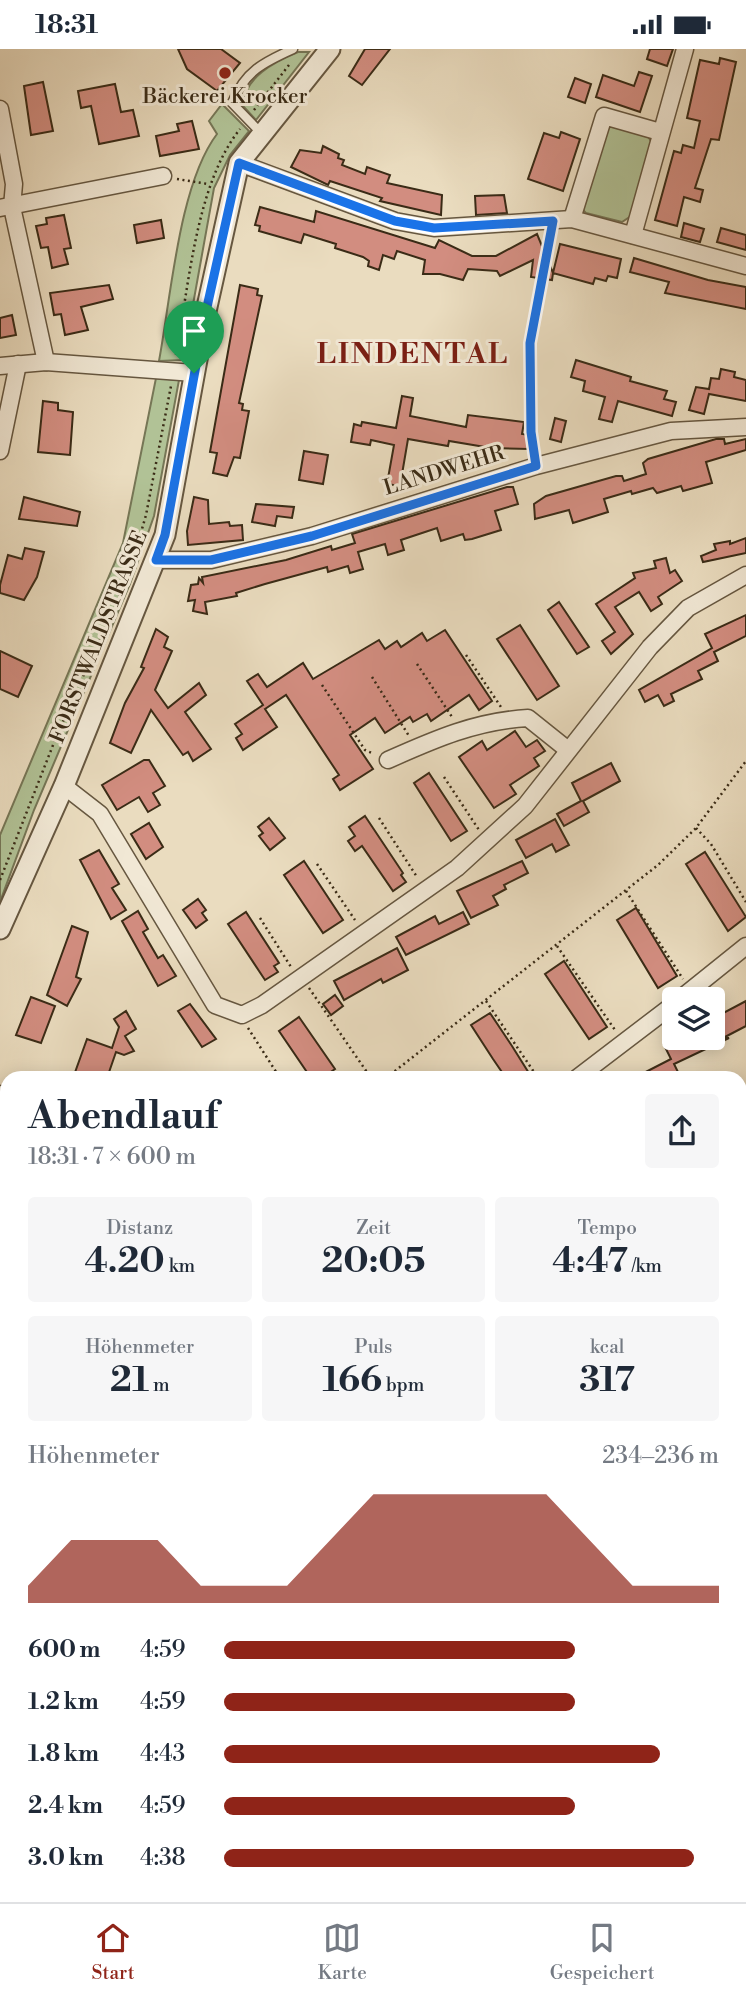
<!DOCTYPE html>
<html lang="de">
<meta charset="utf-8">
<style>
body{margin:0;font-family:"Libre Bodoni",serif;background:#f6f6f7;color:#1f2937;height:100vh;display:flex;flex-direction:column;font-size:26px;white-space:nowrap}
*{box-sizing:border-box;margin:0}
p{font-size:23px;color:#747a83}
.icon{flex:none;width:38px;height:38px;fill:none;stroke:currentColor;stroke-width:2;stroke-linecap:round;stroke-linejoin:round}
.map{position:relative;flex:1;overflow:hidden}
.panel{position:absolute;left:0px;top:1022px;width:747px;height:831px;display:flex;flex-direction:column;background:#fff;border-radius:21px 21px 0 0;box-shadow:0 4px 18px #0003}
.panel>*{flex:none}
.tools{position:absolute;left:662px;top:938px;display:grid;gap:14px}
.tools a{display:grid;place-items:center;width:63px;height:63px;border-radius:7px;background:#fff;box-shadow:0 4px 18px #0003;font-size:35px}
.pin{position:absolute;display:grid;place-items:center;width:60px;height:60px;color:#fff;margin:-72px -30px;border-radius:50% 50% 50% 0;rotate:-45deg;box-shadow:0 0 7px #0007}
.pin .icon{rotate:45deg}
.round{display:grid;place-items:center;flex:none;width:74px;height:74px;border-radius:7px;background:#f6f6f7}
.head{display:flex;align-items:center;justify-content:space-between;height:119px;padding:0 28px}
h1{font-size:38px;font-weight:700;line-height:52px}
.metrics{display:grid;grid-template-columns:repeat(3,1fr);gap:10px;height:119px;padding:7px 28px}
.metrics div{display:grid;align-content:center;border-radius:7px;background:#f6f6f7;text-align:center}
.metrics b{font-size:35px;font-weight:700}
.metrics small{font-size:19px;font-weight:400}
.metrics p{font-size:19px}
.chart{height:196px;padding:14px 28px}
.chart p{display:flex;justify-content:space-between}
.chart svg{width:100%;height:126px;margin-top:7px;fill:#8f2418;opacity:.7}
ul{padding:0 28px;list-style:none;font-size:23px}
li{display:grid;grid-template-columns:112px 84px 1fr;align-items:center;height:52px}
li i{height:18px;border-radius:9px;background:#8f2418}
.status{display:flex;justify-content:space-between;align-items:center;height:49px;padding:0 35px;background:#fff;direction:ltr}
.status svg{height:19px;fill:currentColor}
.menu{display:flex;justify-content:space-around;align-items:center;height:98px;border-top:2px solid #e0e1e3;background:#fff;font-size:19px;color:#747a83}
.menu a{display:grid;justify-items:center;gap:4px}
.menu .current{color:#8f2418}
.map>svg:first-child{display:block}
.green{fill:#b1c296;stroke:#767656;stroke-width:2}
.building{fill:#d28d80;stroke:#3a2b16;stroke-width:2}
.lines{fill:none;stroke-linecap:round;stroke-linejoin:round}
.service-casing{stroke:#665740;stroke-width:11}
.minor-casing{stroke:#665740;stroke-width:19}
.tertiary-casing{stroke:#665740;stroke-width:23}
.path{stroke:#3a2b16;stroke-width:2.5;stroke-dasharray:2 3.5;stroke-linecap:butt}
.service{stroke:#f1e8d5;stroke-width:8}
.minor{stroke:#f1e8d5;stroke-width:16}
.tertiary{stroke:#f1e8d5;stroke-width:19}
.rail{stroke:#3a2b16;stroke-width:4.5;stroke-dasharray:12 12;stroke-linecap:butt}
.route-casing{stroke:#fff;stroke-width:14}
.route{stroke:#1a73e8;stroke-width:9}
.poi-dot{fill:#8f2418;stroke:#f1e8d5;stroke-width:2.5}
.labels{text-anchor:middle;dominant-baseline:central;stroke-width:6;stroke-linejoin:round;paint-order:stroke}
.poi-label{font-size:21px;fill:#3a2b16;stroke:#f1e8d5}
.street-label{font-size:21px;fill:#3a2b16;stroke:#f1e8d5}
.district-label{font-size:28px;font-weight:bold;letter-spacing:2px;fill:#7a1f14;stroke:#f1e8d5}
</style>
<div class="status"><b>18:31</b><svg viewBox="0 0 49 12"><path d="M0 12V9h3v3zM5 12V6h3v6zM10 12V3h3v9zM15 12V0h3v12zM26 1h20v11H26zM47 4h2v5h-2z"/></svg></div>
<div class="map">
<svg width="746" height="1853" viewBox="0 0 746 1853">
<rect width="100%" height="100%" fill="#eadcbf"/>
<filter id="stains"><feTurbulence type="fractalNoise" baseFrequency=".00286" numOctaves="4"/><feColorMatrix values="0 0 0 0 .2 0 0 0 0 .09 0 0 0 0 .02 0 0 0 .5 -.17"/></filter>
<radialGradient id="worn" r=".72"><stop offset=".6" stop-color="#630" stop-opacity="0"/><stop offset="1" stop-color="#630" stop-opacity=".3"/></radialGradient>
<g class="green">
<path d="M298,3H309L256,71L243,57C244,28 274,13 298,3Z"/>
<path d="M222,55L249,82L230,106L214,139L183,311L159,312C171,248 179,135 217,85L209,72Z"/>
<polygon points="610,76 646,84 652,94 631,167 622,173 586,164 582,160 604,81"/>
<polygon points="156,329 179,331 154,467 130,535 34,761 0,853 0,786 123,494"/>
<polygon points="746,1346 746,1551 740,1542 740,1350"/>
<polygon points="285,1846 340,1846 333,1853 279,1853"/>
<polygon points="533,1846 712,1846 717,1853 536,1853"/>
</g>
<g class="building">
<polygon points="178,0 221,0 240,14 217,42 187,20"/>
<polygon points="365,0 390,0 362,36 349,27"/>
<polygon points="650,0 673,0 667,17 647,10"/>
<polygon points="720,9 736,13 719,91 711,90 695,139 703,141 700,153 684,148 677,177 655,171 674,102 681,104 683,96 694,99 700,72 687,69 700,11 719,15"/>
<polygon points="639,23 652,27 640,63 596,48 603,26 634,37"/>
<polygon points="575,29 591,35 585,54 568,48"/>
<polygon points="43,33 53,82 31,86 24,37"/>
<polygon points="115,35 121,63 133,61 139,87 99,95 91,57 81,59 78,42"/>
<polygon points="192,72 199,100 160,107 156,87 179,82 177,75"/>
<polygon points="561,83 580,90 563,142 528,130 544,84 559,89"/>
<polygon points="323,97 339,105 338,109 344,111 342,116 365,125 367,118 390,126 387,134 442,146 441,166 380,152 382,149 330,132 328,136 291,118 300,101 321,104"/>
<polygon points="504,146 507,164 476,166 475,147"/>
<polygon points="260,158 314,173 316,162 435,199 439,191 472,207 496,207 537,185 553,224 560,195 621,210 617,229 608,227 606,232 595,229 593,235 553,224 552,231 531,228 533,211 500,227 497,222 468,220 463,231 440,225 423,225 425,211 397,202 394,210 383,206 379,221 368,217 369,212 363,208 335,199 336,195 304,185 301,194 259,182 260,177 255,176"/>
<polygon points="64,166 71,199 64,200 68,215 52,219 48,198 41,199 36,177 47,175 46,169"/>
<polygon points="161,171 164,189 137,194 134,176"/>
<polygon points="684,174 704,180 700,193 681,188"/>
<polygon points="721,179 746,186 746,201 717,193"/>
<polygon points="634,209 708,231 746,238 746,260 665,244 669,233 630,223"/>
<polygon points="109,236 113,250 81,258 88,281 65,286 61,265 54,266 50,244"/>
<polygon points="240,236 258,240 257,246 262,247 239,354 243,355 242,361 249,362 240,409 234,408 227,427 213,424 217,404 210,403"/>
<polygon points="12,266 16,286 0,289 0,269"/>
<polygon points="576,311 631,328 630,332 667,342 664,350 676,353 672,367 618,352 612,373 599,370 605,348 583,342 585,332 571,328"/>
<polygon points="721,320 735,323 734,328 746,331 746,352 709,345 704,365 689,361 696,338 709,340 711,329 719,330"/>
<polygon points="402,347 413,349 410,367 466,378 468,366 524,373 522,385 529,386 529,400 491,399 449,392 448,397 408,390 400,437 387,435 394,396 371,391 370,396 351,393 354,375 361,377 362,373 396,379"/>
<polygon points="43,352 58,354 58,361 73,363 70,406 38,403"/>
<polygon points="555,369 566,372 561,393 550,390"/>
<polygon points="716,390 724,390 725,395 746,390 746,401 706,413 712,434 683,442 681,437 657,444 653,439 632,445 631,442 604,450 608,463 573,474 569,461 535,470 534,455 546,447 616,427 622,427 624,432 646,425 643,414 648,410"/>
<polygon points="304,402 328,406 323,435 299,431"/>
<polygon points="507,438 513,438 518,455 495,462 501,481 472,490 465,491 463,485 441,492 437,479 401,491 404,501 388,506 385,495 358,503 363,520 350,524 348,517 328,523 327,518 265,535 236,544 237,547 205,553 207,565 193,562 195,551 188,552 191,536 198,535 199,529 203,534 202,528 286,511 331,497 332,501 355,494 352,485"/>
<polygon points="24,448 80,463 77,477 19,470"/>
<polygon points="194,448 208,451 209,475 229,473 230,477 242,476 243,491 188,496 187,482"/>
<polygon points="256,455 294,458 292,469 277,467 275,477 252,473"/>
<polygon points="746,489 746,504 703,513 701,507 716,501 714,495 730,492 730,495"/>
<polygon points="25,499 44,503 37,528 24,551 0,544 0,536 8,506 22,510"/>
<polygon points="666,509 670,524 675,521 682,532 658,548 662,555 651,562 639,543 615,558 633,585 611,605 602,592 615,583 596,555 635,529 633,524 656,519 654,512"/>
<polygon points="559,553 589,598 577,605 548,561"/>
<polygon points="746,566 746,587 714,603 718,612 698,622 702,630 671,645 674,652 664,657 658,646 645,653 639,641 712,599 705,585"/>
<polygon points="520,576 559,637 537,651 497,590"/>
<polygon points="156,580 168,588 164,598 172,602 155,641 168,659 199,634 206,646 185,663 211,700 193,712 188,703 183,706 151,661 131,704 110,694 125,654 144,619 141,618"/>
<polygon points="445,581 492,652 479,661 469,646 431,672 427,665 413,673 410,668 385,684 375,669 350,686 373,720 340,741 333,730 339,726 286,646 265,660 277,678 243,701 236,689 242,685 235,675 263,656 247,632 258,625 267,638 303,614 313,630 379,591 385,600 397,592 401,598 422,584 427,592"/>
<polygon points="0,602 32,617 18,648 0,640"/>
<polygon points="515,682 526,698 537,691 545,702 534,709 539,717 510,736 516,745 494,759 459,708 482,692 487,701"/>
<polygon points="144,711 149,711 165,737 153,744 160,756 148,763 139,748 117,761 102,736"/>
<polygon points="611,714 620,732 583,752 589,763 564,777 557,765 581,752 572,734"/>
<polygon points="429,724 467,782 451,792 414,734"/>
<polygon points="365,767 403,824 401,826 406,833 393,842 362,797 355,802 348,792 355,787 349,778"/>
<polygon points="269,769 285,789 270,801 259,787 263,784 258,778"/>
<polygon points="555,770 569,796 556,803 552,795 526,809 516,791"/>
<polygon points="149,774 163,798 146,810 131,785"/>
<polygon points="99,801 119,835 112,839 126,861 111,870 80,811"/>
<polygon points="705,803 746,868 728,882 686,815"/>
<polygon points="304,812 343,871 323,884 284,826"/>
<polygon points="522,812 528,824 504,836 506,840 493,847 498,856 471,869 457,842"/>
<polygon points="198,850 206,861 202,864 207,871 196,879 183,861"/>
<polygon points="636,859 677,927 658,939 617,871"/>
<polygon points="138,862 148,880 143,883 158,909 163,906 176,927 158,937 122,872"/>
<polygon points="246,863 279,914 274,917 278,923 265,931 228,875"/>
<polygon points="463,863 469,875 406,906 396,888 435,867 439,875"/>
<polygon points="72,877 88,883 76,928 81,930 67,957 47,946"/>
<polygon points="397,899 408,921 383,934 381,930 344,951 334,932"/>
<polygon points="564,912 607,978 589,990 545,925"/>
<polygon points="335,946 343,957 331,966 323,955"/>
<polygon points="31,948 55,957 41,994 16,986"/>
<polygon points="746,952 746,977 723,989 729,989 674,1015 678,1023 667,1029 634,1029 671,1010 664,996 677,989 712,989 712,970"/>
<polygon points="190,955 216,990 202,998 178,962"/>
<polygon points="126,962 136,980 125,987 134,1002 124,1006 116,1003 107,1029 73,1029 87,990 112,999 119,978 114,970"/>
<polygon points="490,964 512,997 532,1029 506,1029 493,1010 471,976"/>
<polygon points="299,968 335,1020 322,1029 311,1029 279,982"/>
</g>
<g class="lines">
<defs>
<g id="service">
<path d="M261,84L232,54C245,22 264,13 293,0"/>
<polyline points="0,1041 7,1044"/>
<polyline points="740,1294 746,1302"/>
<polyline points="317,1853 326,1846"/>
</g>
<g id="minor">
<polyline points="0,60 14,135 12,158 46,313"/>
<polyline points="239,114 395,172 434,179 572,170 746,217"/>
<polyline points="0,159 163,127"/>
<polyline points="572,170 604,67 660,83"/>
<polyline points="633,186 685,0"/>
<polyline points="0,317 46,313 194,324"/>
<polyline points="0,402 18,315"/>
<polyline points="156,511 211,511 312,487 536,417 671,382 746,378"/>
<path d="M388,711C435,690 476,672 528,669L568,701"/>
<polyline points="64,737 100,765 215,956 242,966 262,956 457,819 525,757 650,598 688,559 746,526"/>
<polyline points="680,950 746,897"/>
<polyline points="577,1029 674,955"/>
<polyline points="740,1135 746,1131"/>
<polyline points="0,1326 7,1323"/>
<polyline points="0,1526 7,1523"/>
<polyline points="740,1701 746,1709"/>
<polyline points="0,1745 7,1742"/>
<polyline points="0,1768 7,1772"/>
<polyline points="62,1846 66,1853"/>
<polyline points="402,1846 407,1853"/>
</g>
<polyline id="tertiary" points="0,880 64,737 165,486 205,267 239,114 330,0"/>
</defs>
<use href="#service" class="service-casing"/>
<use href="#minor" class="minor-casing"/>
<use href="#tertiary" class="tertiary-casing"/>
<g class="path">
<polyline points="254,61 289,16"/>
<polyline points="177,130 208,135"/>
<path d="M176,306C189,236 196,135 240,80"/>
<polyline points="534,401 530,294 550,185"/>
<polyline points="466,606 501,658"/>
<polyline points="417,615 452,668"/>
<polyline points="372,628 409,687"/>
<polyline points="322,636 365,701 374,705"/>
<polyline points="444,728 479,781"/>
<polyline points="379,769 417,828"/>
<polyline points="696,779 711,795 746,853"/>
<polyline points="317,815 355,871"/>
<polyline points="0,831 57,686 130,522 146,466 171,337"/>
<polyline points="626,842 683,930"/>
<polyline points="260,869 291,918"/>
<polyline points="557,897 615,981"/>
<polyline points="309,939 371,1029"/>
<polyline points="486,952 538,1029"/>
<polyline points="248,979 280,1029"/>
<polyline points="386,1029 658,816 696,779 746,712"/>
<polyline points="740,1191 746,1202"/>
<polyline points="740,1319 746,1329"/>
<polyline points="0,1670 7,1683"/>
<polyline points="192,1846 193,1847"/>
</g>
<use href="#service" class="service"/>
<use href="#minor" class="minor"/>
<use href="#tertiary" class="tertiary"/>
<g class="rail">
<polyline points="740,1097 746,1094"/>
<polyline points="0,1491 7,1488"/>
</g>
</g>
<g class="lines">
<defs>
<polygon id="route" points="239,114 395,172 434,179 553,172 530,294 531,383 536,417 312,487 211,511 156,511 165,486 205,267"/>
</defs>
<use href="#route" class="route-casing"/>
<use href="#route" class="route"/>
</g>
<circle class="poi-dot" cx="225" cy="24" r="7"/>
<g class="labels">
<g class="poi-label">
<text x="225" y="48">Bäckerei Krocker</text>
</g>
<g class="street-label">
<text transform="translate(444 422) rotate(-17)">LANDWEHR</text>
<text transform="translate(99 588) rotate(-68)">FORSTWALDSTRASSE</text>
</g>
<g class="district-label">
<text x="413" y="305">LINDENTAL</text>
</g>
</g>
<rect width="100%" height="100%" filter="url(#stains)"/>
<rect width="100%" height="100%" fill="url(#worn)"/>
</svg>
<div class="tools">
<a><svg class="icon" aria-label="layers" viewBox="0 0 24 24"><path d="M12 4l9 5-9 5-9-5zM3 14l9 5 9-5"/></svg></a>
</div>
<div class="pin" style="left:194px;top:324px;background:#1e9e55"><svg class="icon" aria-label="arrive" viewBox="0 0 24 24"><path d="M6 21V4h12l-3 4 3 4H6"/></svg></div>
<section class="panel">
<div class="head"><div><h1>Abendlauf</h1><p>18:31 · 7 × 600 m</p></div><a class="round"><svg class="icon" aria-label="share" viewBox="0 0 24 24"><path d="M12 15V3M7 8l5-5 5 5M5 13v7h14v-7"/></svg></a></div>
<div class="metrics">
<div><p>Distanz</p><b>4.20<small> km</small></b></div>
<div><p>Zeit</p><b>20:05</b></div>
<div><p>Tempo</p><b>4:47<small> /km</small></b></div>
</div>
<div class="metrics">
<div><p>Höhenmeter</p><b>21<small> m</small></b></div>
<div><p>Puls</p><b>166<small> bpm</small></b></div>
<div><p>kcal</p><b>317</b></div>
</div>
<div class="chart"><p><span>Höhenmeter</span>234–236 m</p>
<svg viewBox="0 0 160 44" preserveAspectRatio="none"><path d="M0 44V38L10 22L20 22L30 22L40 38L50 38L60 38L70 22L80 6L90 6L100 6L110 6L120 6L130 22L140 38L150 38L160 38V44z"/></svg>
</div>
<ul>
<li><b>600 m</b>4:59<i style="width:71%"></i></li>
<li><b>1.2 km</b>4:59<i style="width:71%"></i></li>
<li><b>1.8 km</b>4:43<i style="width:88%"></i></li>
<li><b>2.4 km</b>4:59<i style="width:71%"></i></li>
<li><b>3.0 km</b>4:38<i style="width:95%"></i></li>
</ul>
</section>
</div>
<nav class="menu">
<a class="current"><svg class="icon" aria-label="home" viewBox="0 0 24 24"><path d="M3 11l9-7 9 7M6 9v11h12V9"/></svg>Start</a>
<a><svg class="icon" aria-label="map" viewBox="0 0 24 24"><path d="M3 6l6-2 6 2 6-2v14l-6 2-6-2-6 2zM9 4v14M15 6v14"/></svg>Karte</a>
<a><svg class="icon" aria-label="saved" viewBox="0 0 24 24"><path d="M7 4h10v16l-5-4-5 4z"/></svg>Gespeichert</a>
</nav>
